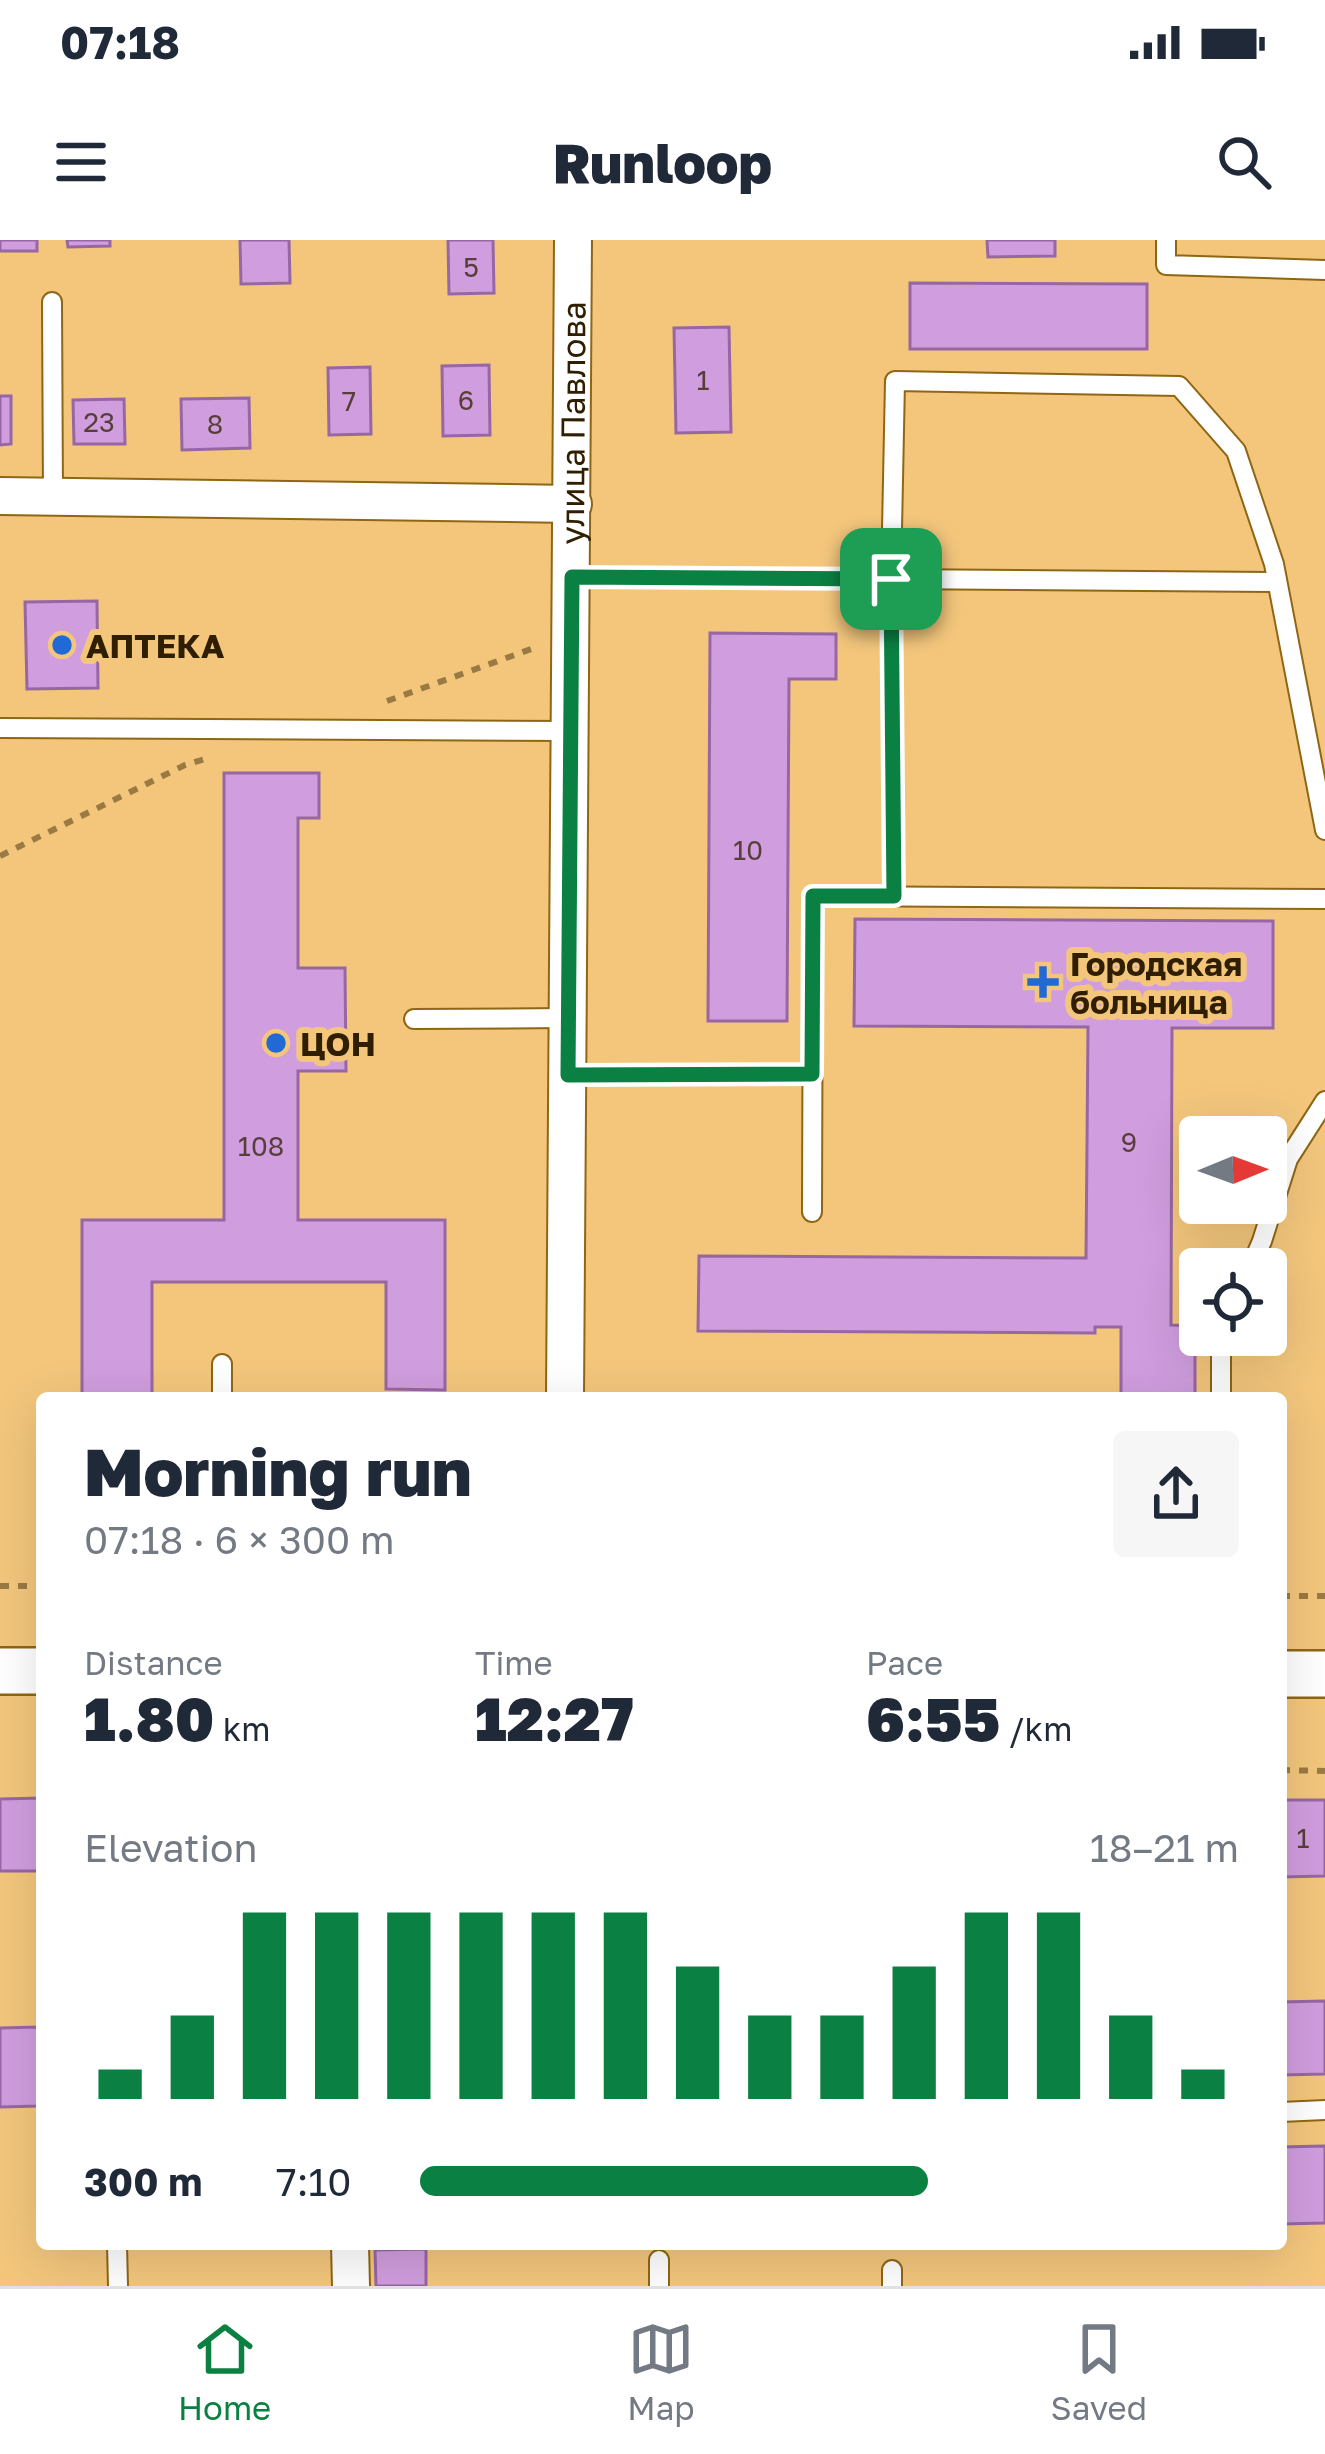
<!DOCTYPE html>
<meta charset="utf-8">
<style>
body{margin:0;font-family:"Golos Text",sans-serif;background:#f6f6f7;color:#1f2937;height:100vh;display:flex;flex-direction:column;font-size:45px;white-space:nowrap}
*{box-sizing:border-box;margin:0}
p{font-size:39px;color:#747a83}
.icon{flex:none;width:66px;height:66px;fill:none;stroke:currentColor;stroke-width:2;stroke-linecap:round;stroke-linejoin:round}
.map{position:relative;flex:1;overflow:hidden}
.sheet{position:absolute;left:36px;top:1152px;width:1251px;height:858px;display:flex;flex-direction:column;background:#fff;border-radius:12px;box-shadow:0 12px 48px #0002}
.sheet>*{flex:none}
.needle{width:78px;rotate:89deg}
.tools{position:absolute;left:1179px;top:876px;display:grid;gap:24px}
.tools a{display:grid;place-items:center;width:108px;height:108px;border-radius:12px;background:#fff;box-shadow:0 12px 48px #0002;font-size:60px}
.pin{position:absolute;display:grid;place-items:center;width:102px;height:102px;color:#fff;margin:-51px;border-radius:24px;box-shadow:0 6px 18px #0006}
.round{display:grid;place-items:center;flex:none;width:126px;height:126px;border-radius:12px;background:#f6f6f7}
.summary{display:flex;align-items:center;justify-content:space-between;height:204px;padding:0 48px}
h1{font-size:66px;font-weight:800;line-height:90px}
.figures{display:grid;grid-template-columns:repeat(3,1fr);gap:18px;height:204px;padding:12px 48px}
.figures div{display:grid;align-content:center}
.figures b{font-size:60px;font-weight:800}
.figures small{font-size:33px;font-weight:400}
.figures p{font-size:33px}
.chart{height:336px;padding:24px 48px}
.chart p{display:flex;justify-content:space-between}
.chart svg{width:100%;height:216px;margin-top:12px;stroke:#0b8043;stroke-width:6}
ul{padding:0 48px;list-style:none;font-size:39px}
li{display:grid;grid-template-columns:192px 144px 1fr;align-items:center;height:90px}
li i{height:30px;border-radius:15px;background:#0b8043}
.status{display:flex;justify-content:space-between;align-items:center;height:84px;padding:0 60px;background:#fff;direction:ltr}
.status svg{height:33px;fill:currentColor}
header{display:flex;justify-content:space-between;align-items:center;height:156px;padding:0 48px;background:#fff;font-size:54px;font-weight:800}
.menu{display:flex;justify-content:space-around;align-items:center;height:168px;border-top:3px solid #e0e1e3;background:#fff;font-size:33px;color:#747a83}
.menu a{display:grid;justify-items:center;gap:6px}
.menu .on{color:#0b8043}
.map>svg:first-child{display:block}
.building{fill:#d09dde;stroke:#9767a4;stroke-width:3}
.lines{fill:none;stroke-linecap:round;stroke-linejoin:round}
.service-casing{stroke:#8f6613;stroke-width:22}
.minor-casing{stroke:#8f6613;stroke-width:40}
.tertiary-casing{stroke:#8f6613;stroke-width:50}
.path{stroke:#9a7a44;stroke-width:6;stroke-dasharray:9 9;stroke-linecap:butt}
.service{stroke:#fff;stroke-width:18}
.minor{stroke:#fff;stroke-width:36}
.tertiary{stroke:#fff;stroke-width:45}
.route-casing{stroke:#fff;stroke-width:24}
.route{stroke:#0b8043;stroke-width:15}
.poi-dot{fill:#216ad5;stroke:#f3c67c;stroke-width:4.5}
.labels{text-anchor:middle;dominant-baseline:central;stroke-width:12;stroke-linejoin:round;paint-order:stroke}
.number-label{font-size:27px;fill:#573e38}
.street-label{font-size:33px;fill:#2f1e00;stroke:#f3c67c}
.poi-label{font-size:33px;font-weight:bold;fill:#2f1e00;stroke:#f3c67c;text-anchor:start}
</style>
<div class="status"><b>07:18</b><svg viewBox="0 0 49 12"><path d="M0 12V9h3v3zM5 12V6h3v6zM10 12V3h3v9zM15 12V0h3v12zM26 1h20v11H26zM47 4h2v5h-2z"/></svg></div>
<header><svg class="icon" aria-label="menu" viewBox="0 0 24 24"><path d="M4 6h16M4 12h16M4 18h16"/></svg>Runloop<svg class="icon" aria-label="search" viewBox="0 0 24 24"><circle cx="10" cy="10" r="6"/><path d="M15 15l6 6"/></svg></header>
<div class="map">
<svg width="1325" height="2046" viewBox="0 0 1325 2046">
<rect width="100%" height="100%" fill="#f3c67c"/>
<g class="building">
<rect x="0" y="0" width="37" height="11"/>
<polygon points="67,0 110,0 110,6 68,7"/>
<polygon points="240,0 289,0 290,43 241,44"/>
<polygon points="448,0 493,0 494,53 449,54"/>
<polygon points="987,0 1055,0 1055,16 988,17"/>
<polygon points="910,43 1147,44 1147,109 910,109"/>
<polygon points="729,87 731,192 676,193 674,88"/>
<polygon points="489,125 490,195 443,196 442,126"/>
<polygon points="370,127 371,194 329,195 328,128"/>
<polygon points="0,156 11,156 11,204 0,205"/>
<polygon points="249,158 250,208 182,210 181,159"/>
<polygon points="124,159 125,204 74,204 73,160"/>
<polygon points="97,361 98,448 27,449 25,362"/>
<polygon points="710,393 836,394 836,439 789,439 787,781 708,781"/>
<polygon points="224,533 319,533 319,578 298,578 298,728 345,728 346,831 298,831 298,980 445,980 445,1150 386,1149 386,1042 152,1042 152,1158 82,1158 82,980 224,980"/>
<polygon points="855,679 1273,681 1273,788 1172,788 1171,1085 1195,1086 1195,1158 1121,1158 1121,1087 1095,1087 1095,1093 698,1091 699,1016 1086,1018 1088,787 854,786"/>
<polygon points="42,1558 42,1631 0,1631 0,1559"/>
<polygon points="1281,1560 1325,1560 1325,1636 1281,1637"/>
<polygon points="1325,1761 1325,1834 1281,1835 1281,1762"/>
<polygon points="39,1787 39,1866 0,1867 0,1788"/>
<polygon points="1325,1906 1325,1983 1281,1984 1281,1907"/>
<polygon points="426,2009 426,2046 376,2046 375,2010"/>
</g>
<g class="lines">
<defs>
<g id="service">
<polyline points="1166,0 1166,25 1325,30"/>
<polyline points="52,62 53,257"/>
<polyline points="572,337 891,339 895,141 1179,146 1236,211 1274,324 1325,590"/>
<polyline points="0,488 570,491"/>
<polyline points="894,656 891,339 1277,342"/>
<polyline points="414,779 568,778"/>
<polyline points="567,835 812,834"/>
<polyline points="812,972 813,656 1325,659"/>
<polyline points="1250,1029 1262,1001 1288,919 1325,861"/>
<polyline points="222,1124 222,1158"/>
<polyline points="1221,1158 1221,1095"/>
<polyline points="1281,1872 1325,1870"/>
<polyline points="117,2004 118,2046"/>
<polyline points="659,2020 659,2046"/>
<polyline points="892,2030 892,2046"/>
</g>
<g id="minor">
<polyline points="0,256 573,264"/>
<path id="s1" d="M565,1158L573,0"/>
<polyline points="350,2004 351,2046"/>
</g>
<g id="tertiary">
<polyline points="0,1431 42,1431"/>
<polyline points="1281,1434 1325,1434"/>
</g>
</defs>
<use href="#service" class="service-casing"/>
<use href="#minor" class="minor-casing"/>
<use href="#tertiary" class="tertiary-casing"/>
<g class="path">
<polyline points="387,461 534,408"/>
<polyline points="0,616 185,525 208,518"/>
<polyline points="0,1346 42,1346"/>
<polyline points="1281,1356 1325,1356"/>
<polyline points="1281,1530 1325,1531"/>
</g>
<use href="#service" class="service"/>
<use href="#minor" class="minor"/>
<use href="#tertiary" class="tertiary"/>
</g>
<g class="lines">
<defs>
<polygon id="route" points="572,337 891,339 894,656 813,656 812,834 568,835"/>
</defs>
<use href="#route" class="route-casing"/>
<use href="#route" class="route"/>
</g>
<g class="poi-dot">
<circle cx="62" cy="405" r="12"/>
<path d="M1037 724h12v12h12v12h-12v12h-12v-12h-12v-12h12z"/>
<circle cx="276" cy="803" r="12"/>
</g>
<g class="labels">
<g class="number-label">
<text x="471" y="27">5</text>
<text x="703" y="140">1</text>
<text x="466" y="160">6</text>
<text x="349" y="161">7</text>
<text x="99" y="182">23</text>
<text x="215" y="184">8</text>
<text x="748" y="610">10</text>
<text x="1129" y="902">9</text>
<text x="261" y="906">108</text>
<text x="1303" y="1598">1</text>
</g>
<g class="street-label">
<text stroke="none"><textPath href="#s1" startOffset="975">улица Павлова</textPath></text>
</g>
<g class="poi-label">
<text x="86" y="405">АПТЕКА</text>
<text x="1070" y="723">Городская<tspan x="1070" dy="38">больница</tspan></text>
<text x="300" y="803">ЦОН</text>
</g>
</g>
</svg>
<div class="tools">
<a><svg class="needle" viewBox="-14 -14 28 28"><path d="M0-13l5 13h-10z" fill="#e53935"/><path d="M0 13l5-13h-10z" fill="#747a83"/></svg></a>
<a><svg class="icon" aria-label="locate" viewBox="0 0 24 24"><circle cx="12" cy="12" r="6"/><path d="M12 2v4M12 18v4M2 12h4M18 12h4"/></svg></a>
</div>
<div class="pin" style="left:891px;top:339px;background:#1e9e55"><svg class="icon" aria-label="arrive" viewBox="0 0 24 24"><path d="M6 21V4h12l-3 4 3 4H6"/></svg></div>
<section class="sheet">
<div class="summary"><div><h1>Morning run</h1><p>07:18 · 6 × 300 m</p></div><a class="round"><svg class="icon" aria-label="share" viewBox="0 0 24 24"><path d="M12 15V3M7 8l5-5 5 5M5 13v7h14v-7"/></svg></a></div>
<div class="figures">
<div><p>Distance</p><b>1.80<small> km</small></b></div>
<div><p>Time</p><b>12:27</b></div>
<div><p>Pace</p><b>6:55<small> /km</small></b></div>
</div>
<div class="chart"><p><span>Elevation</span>18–21 m</p>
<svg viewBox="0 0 160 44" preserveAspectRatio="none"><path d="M5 44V38M15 44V27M25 44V6M35 44V6M45 44V6M55 44V6M65 44V6M75 44V6M85 44V17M95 44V27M105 44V27M115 44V17M125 44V6M135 44V6M145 44V27M155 44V38"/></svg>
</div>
<ul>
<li><b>300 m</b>7:10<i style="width:62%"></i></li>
</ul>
</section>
</div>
<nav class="menu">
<a class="on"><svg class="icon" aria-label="home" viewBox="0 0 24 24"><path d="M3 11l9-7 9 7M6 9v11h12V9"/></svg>Home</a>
<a><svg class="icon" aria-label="map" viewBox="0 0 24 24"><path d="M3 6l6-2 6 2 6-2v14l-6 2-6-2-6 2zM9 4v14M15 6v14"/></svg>Map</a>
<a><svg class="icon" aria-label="saved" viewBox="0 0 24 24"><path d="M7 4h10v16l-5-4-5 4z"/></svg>Saved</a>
</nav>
